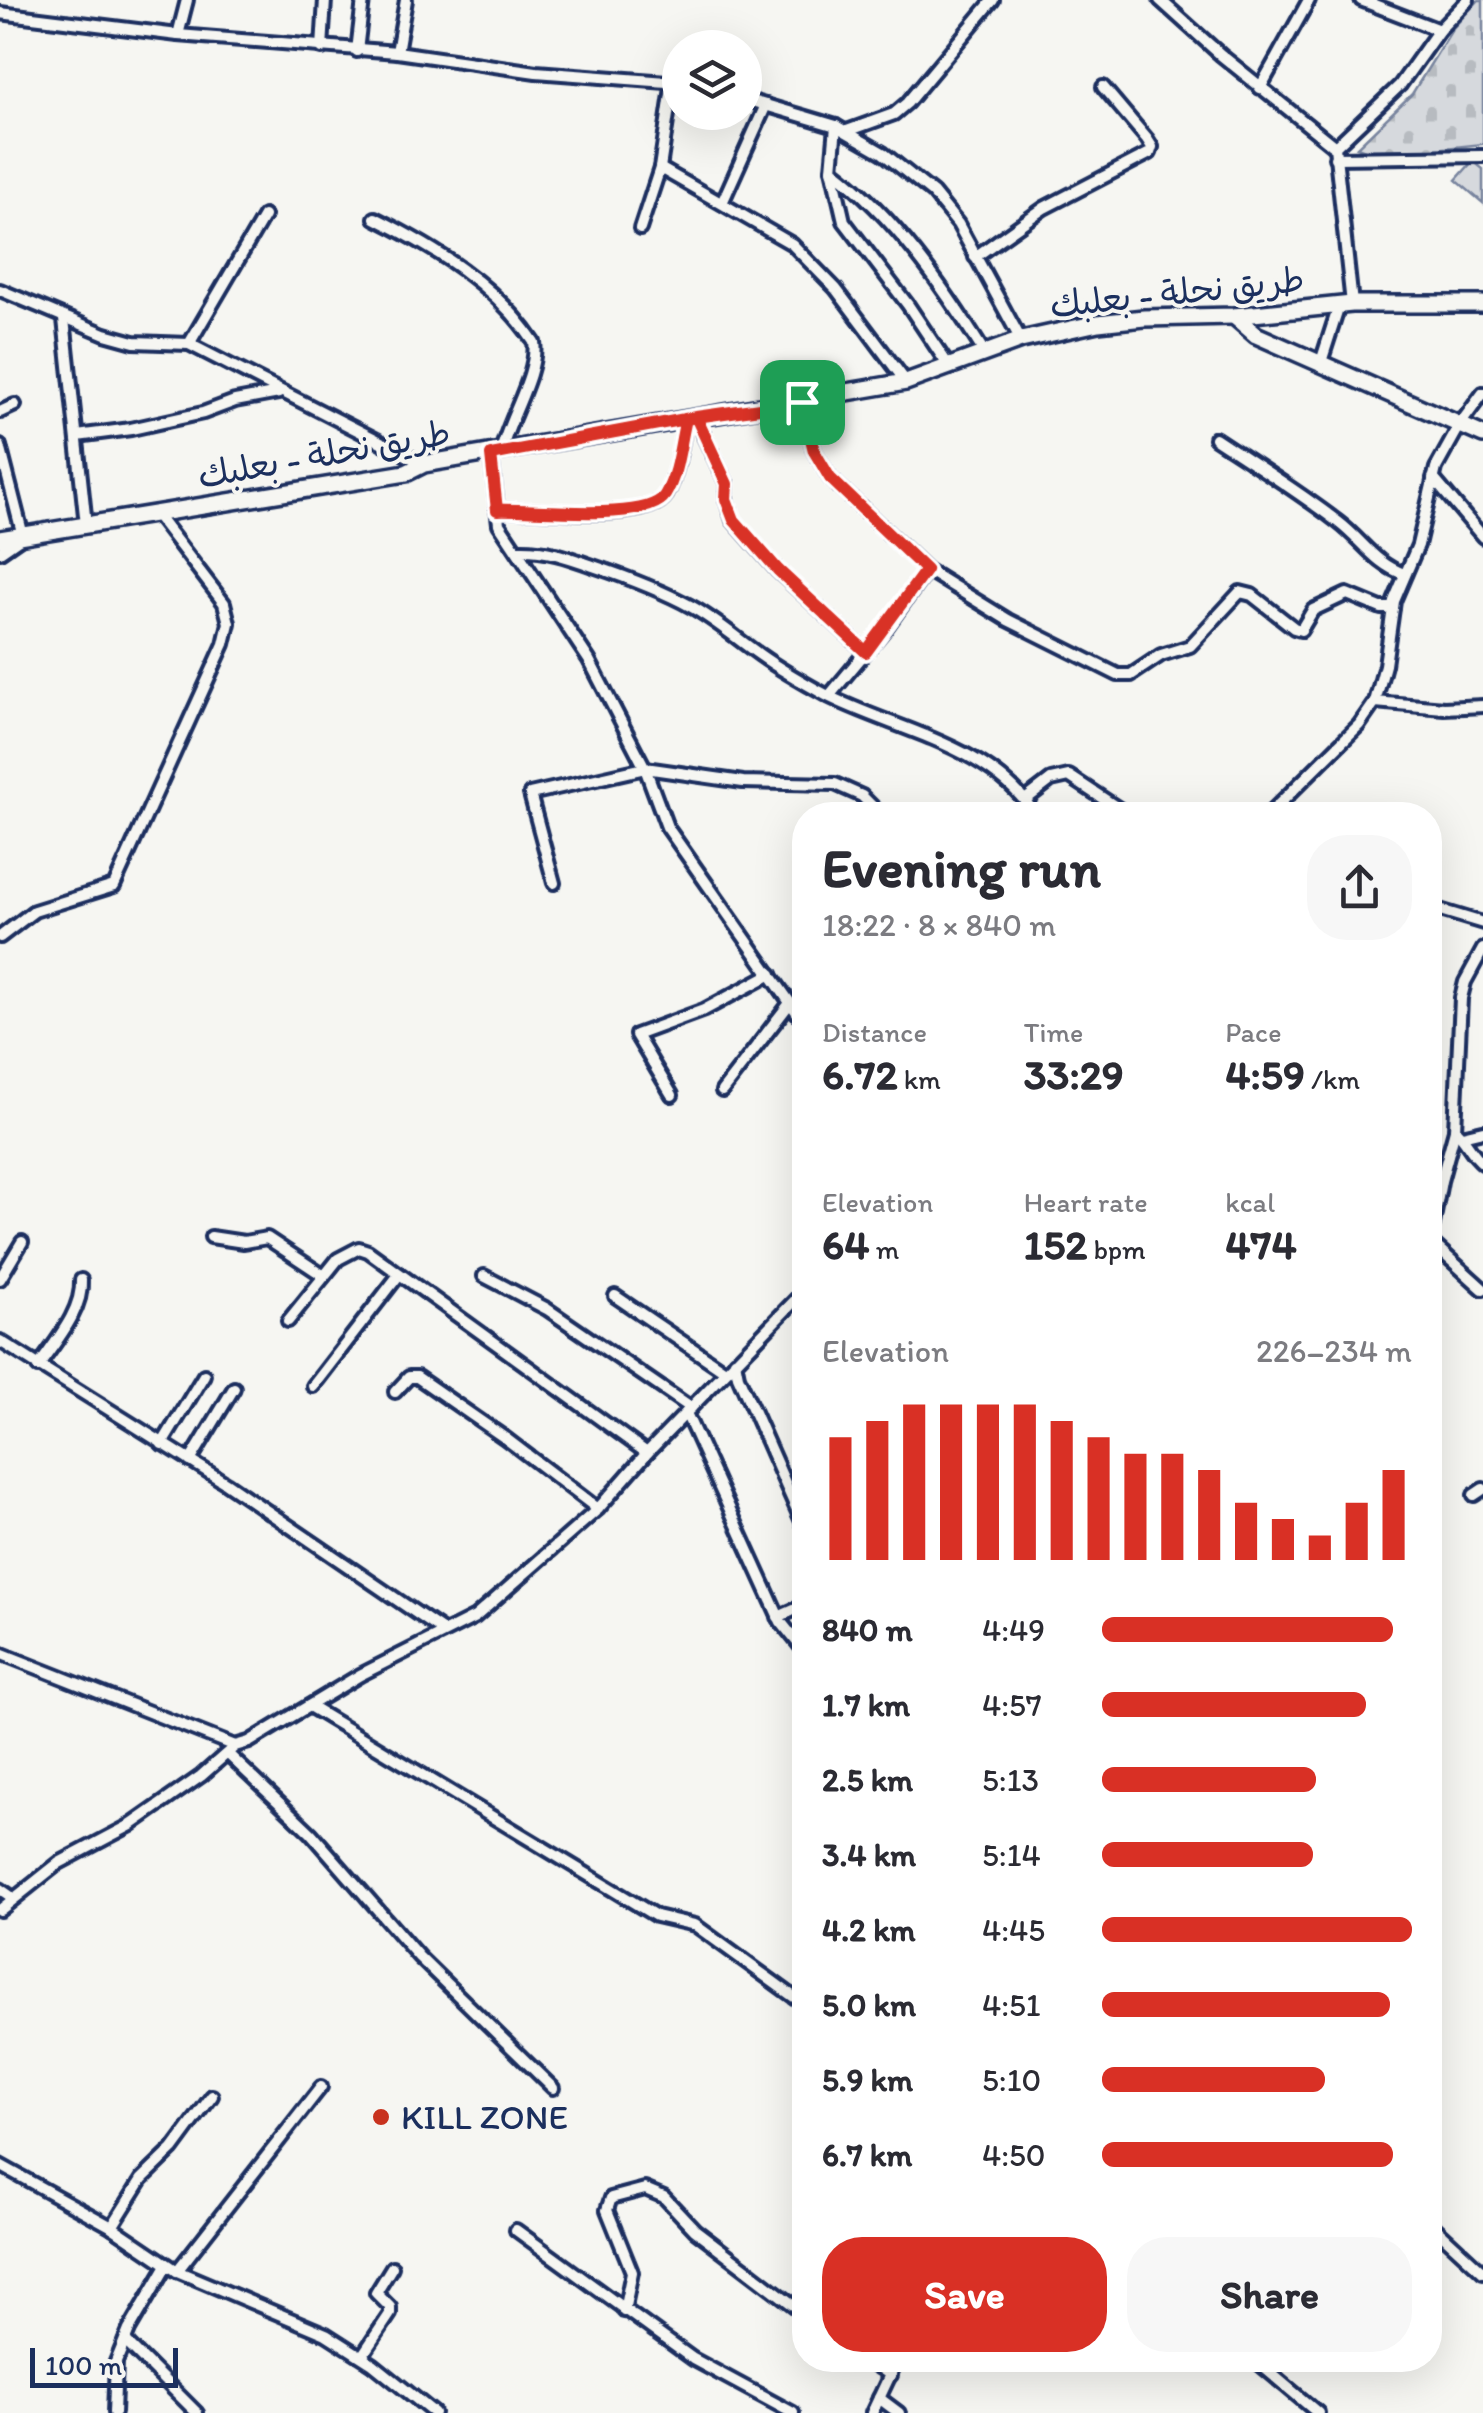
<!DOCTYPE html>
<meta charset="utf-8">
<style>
body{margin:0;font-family:Itim,"Playpen Sans Arabic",sans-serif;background:#f7f7f7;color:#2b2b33;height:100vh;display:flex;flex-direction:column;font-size:38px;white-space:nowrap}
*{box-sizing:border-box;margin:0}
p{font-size:32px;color:#7c7c81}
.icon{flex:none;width:55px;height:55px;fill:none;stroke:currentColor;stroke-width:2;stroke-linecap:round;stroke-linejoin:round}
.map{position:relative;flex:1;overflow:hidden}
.details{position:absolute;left:792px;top:802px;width:650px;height:1570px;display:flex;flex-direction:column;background:#fff;border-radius:40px;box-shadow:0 10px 40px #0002}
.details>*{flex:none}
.buttons{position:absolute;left:662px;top:30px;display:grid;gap:20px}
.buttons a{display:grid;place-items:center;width:100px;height:100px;border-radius:50%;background:#fff;box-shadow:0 10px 40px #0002;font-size:50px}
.scale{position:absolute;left:30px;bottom:25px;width:148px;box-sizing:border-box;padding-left:10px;border:5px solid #1b2f5e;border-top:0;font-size:28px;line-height:35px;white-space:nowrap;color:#1b2f5e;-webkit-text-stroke:8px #f6f6f2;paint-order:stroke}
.pin{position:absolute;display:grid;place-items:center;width:85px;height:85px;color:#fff;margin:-42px;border-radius:20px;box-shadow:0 5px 15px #0006}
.round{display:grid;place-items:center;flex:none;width:105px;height:105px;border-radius:40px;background:#f7f7f7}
.head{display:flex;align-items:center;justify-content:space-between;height:170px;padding:0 30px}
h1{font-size:55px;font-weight:700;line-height:75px}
.stats{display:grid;grid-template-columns:repeat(3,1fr);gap:15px;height:170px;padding:10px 30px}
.stats div{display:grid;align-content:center}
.stats b{font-size:42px;font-weight:700}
.stats small{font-size:28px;font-weight:400}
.stats p{font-size:28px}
.chart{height:280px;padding:20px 30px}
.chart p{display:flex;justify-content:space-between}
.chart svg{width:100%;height:180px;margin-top:10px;stroke:#d93025;stroke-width:6}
.primary-button{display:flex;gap:20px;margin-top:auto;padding:20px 30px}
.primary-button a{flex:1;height:115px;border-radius:40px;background:#d93025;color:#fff;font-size:40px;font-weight:700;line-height:115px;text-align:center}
.primary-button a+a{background:#f7f7f7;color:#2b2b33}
ul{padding:0 30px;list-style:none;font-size:32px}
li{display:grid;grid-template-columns:160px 120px 1fr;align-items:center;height:75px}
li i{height:25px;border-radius:12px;background:#d93025}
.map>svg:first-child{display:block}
.grass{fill:#d6d9dd;stroke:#78849e;stroke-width:2.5}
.cemetery{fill:url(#cemetery-stones);stroke:#78849e;stroke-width:2.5}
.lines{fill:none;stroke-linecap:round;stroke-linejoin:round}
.street-casing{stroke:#1b2f5e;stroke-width:18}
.secondary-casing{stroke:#1b2f5e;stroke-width:22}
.street{stroke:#f6f6f2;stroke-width:10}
.secondary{stroke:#f6f6f2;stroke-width:15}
.route-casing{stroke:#fff;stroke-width:20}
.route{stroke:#d93025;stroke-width:12}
.poi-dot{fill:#c8321e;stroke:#f6f6f2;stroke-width:4}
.labels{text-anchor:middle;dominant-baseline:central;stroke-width:8;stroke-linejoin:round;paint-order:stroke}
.street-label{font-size:35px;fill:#1b2f5e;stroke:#f6f6f2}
.poi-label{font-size:35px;fill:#1b2f5e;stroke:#f6f6f2;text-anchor:start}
</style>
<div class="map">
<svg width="1483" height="2413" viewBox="0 0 1483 2413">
<defs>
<pattern id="cemetery-stones" width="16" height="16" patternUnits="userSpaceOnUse" patternTransform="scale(2.5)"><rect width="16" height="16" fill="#d6d9dd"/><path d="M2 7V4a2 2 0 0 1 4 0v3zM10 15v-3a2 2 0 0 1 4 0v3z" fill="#b7bbc0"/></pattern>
</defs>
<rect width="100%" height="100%" fill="#f6f6f2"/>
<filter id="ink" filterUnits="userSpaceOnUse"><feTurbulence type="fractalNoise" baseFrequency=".01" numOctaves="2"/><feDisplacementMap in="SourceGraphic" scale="20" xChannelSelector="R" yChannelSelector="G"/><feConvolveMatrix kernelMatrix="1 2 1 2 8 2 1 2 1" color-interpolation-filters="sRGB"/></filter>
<g filter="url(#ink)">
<polygon class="grass" points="1473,161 1483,169 1483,203 1456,180"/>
<polygon class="cemetery" points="1479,0 1483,0 1483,144 1379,155 1357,147 1412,94 1453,28"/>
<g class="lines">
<defs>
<g id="street">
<polyline points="1160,0 1221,55 1335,147"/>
<polyline points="1361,0 1439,30"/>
<polyline points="0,13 178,35 397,52 536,72 680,83"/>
<polyline points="178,35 187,0"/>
<polyline points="322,48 325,0"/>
<polyline points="357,51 363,0"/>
<polyline points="397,52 406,0"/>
<polyline points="1260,88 1309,0"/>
<polyline points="745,99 836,126 883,153 933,193 958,224 1021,340"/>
<polyline points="836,126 832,169 844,221 908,305 950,368"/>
<polyline points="847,131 894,114 907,103 993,0"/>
<polyline points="1335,158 1483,156"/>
<polyline points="660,168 792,244 836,289 906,382"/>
<path d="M832,169C895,217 942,285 984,352"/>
<polyline points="722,203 766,105"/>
<path d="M375,218C435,248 495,284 534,342C539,372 508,420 501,452"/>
<polyline points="640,229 660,168 673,81"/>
<polyline points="975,257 1044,208 1150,153 1152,147 1147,139 1103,87"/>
<polyline points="0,290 105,334 134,342 189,344 424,464"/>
<polyline points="1352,304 1335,147 1400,85 1439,30 1468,0"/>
<polyline points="64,319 86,525"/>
<polyline points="189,344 264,216"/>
<polyline points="1321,362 1339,306"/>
<polyline points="802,402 814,451 830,478 927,570 1008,620 1118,675 1131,675 1161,655 1190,646 1240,592 1252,595 1294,628 1301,630 1313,610 1347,594 1381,608 1393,608"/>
<polyline points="0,412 15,405"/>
<polyline points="695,417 727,484 726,499 733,520 778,571 866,652"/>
<polyline points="77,436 131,429 203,413 235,401 279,393"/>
<path d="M1215,438C1256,465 1299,492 1338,522C1362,540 1375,564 1404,574"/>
<polyline points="0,446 23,536 0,552"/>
<polyline points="491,455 499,524 589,660 645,768 667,827 805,1024"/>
<polyline points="1433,478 1483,537"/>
<path d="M497,510C531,508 647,525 666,495C678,474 681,443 686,419"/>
<path d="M519,550C545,549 568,557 593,566C626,577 661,590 692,607C716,620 737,639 760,655C781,670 804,683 826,695C894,730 992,745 1035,815"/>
<polyline points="829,696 885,629 927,570"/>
<polyline points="1375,702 1444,708 1483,706"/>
<polyline points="1025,800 1051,780 1069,776 1128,815"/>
<polyline points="1268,815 1359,725 1375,702 1385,665 1394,601 1418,545 1436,468 1461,423 1483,393"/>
<polyline points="554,883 530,794 645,768 743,782 835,784 862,796 881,815"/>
<polyline points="1430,907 1483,923"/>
<polyline points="0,937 34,911 114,886 224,644 229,623 224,603 156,514"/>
<polyline points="722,1091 790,1003"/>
<polyline points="672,1095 636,1035 704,1010 771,974"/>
<path d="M1455,1130C1467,1140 1470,1153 1483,1163"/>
<polyline points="1462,1136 1483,1131"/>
<polyline points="211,1237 244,1242 267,1238 324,1276"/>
<polyline points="1430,1240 1441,1181 1455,1130 1461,998 1465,982 1483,949"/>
<polyline points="1430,1241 1483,1289"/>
<polyline points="484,1276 547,1309 691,1408"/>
<polyline points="0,1279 22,1242"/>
<polyline points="615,1296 725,1371"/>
<polyline points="288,1321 338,1259 359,1248 368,1251 647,1453"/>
<polyline points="0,1341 226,1483 443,1631"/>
<polyline points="735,1361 738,1376 805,1528"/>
<path d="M38,1367C55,1342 83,1311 81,1280"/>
<polyline points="313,1386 398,1276"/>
<polyline points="395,1392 409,1377 417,1377 505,1438 598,1509"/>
<polyline points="686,1413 781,1622 805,1652"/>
<polyline points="162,1444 204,1375"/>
<polyline points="190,1461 234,1388"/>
<polyline points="1474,1495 1483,1489"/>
<polyline points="778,1617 805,1605"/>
<polyline points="0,1653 235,1746"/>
<polyline points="309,1706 656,1916 695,1925 805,2005"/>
<polyline points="228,1754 311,1833 419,1957 553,2088"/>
<polyline points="0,1889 13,1898"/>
<polyline points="0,1910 59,1863 131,1825 201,1776 235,1746 249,1742 360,1675 475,1617 598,1509 647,1453 805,1290"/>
<polyline points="0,2165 112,2227 177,2271 326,2334 373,2364 434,2413"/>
<polyline points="1430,2223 1483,2272"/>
<polyline points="112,2227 142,2179 173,2149 212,2096"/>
<polyline points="516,2230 693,2359 793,2413"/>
<polyline points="177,2271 321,2087"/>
<polyline points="624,2311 632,2272 607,2210 611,2198 645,2189 664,2197 695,2230 805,2314"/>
<polyline points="125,2341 197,2413"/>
<polyline points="362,2356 390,2314 390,2307 376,2293 392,2267"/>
<polyline points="868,2360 891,2375"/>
<polyline points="1255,2360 1318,2413"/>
<polyline points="879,2398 899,2413"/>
<polyline points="114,2413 116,2362 129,2330 167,2265"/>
<polyline points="872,2413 897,2360"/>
</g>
<g id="secondary">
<polyline points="1234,316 1256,335 1483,435"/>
<polyline points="0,539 406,473 424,464 906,382 1021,340 1098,323 1144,318 1234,316 1352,304 1483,304"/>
</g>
</defs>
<use href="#street" class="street-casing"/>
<use href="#secondary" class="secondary-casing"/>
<use href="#street" class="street"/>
<use href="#secondary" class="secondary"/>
</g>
</g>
<g class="lines" filter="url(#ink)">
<defs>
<path id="route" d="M802,402L696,417L491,455L497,510C530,508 648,523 665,495C678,474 680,443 686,419L696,417L727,484L726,499L734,520L778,570L866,652L926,570L830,478L814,451L802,402"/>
</defs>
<use href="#route" class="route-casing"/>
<use href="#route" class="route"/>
</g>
<circle class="poi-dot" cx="381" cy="2117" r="10"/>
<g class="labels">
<g class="street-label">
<text transform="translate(1177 292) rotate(-6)">طريق نحلة - بعلبك</text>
<text transform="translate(324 454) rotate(-10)">طريق نحلة - بعلبك</text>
</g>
<g class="poi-label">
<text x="401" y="2117">KILL ZONE</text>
</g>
</g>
</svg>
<div class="buttons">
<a><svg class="icon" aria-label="layers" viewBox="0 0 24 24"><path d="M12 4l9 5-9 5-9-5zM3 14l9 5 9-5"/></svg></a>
</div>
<div class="scale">100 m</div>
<div class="pin" style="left:802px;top:402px;background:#1e9e55"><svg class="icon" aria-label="arrive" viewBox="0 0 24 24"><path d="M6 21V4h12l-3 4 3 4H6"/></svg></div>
<section class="details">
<div class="head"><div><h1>Evening run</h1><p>18:22 · 8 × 840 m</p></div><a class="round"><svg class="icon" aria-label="share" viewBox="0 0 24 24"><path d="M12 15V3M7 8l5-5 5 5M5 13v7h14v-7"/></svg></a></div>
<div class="stats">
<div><p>Distance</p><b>6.72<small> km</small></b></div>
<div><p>Time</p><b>33:29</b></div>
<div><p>Pace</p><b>4:59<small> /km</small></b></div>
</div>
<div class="stats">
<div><p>Elevation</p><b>64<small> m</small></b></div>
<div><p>Heart rate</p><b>152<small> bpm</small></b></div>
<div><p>kcal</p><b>474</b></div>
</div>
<div class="chart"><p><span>Elevation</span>226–234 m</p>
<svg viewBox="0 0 160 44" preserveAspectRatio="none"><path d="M5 44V14M15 44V10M25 44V6M35 44V6M45 44V6M55 44V6M65 44V10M75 44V14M85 44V18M95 44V18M105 44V22M115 44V30M125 44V34M135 44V38M145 44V30M155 44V22"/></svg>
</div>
<ul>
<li><b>840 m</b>4:49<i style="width:94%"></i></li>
<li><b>1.7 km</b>4:57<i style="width:85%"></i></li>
<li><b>2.5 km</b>5:13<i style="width:69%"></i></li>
<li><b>3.4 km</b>5:14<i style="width:68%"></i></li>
<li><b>4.2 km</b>4:45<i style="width:100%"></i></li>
<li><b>5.0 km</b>4:51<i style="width:93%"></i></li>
<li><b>5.9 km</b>5:10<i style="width:72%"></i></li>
<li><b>6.7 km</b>4:50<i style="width:94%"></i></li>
</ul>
<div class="primary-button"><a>Save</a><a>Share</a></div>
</section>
</div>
